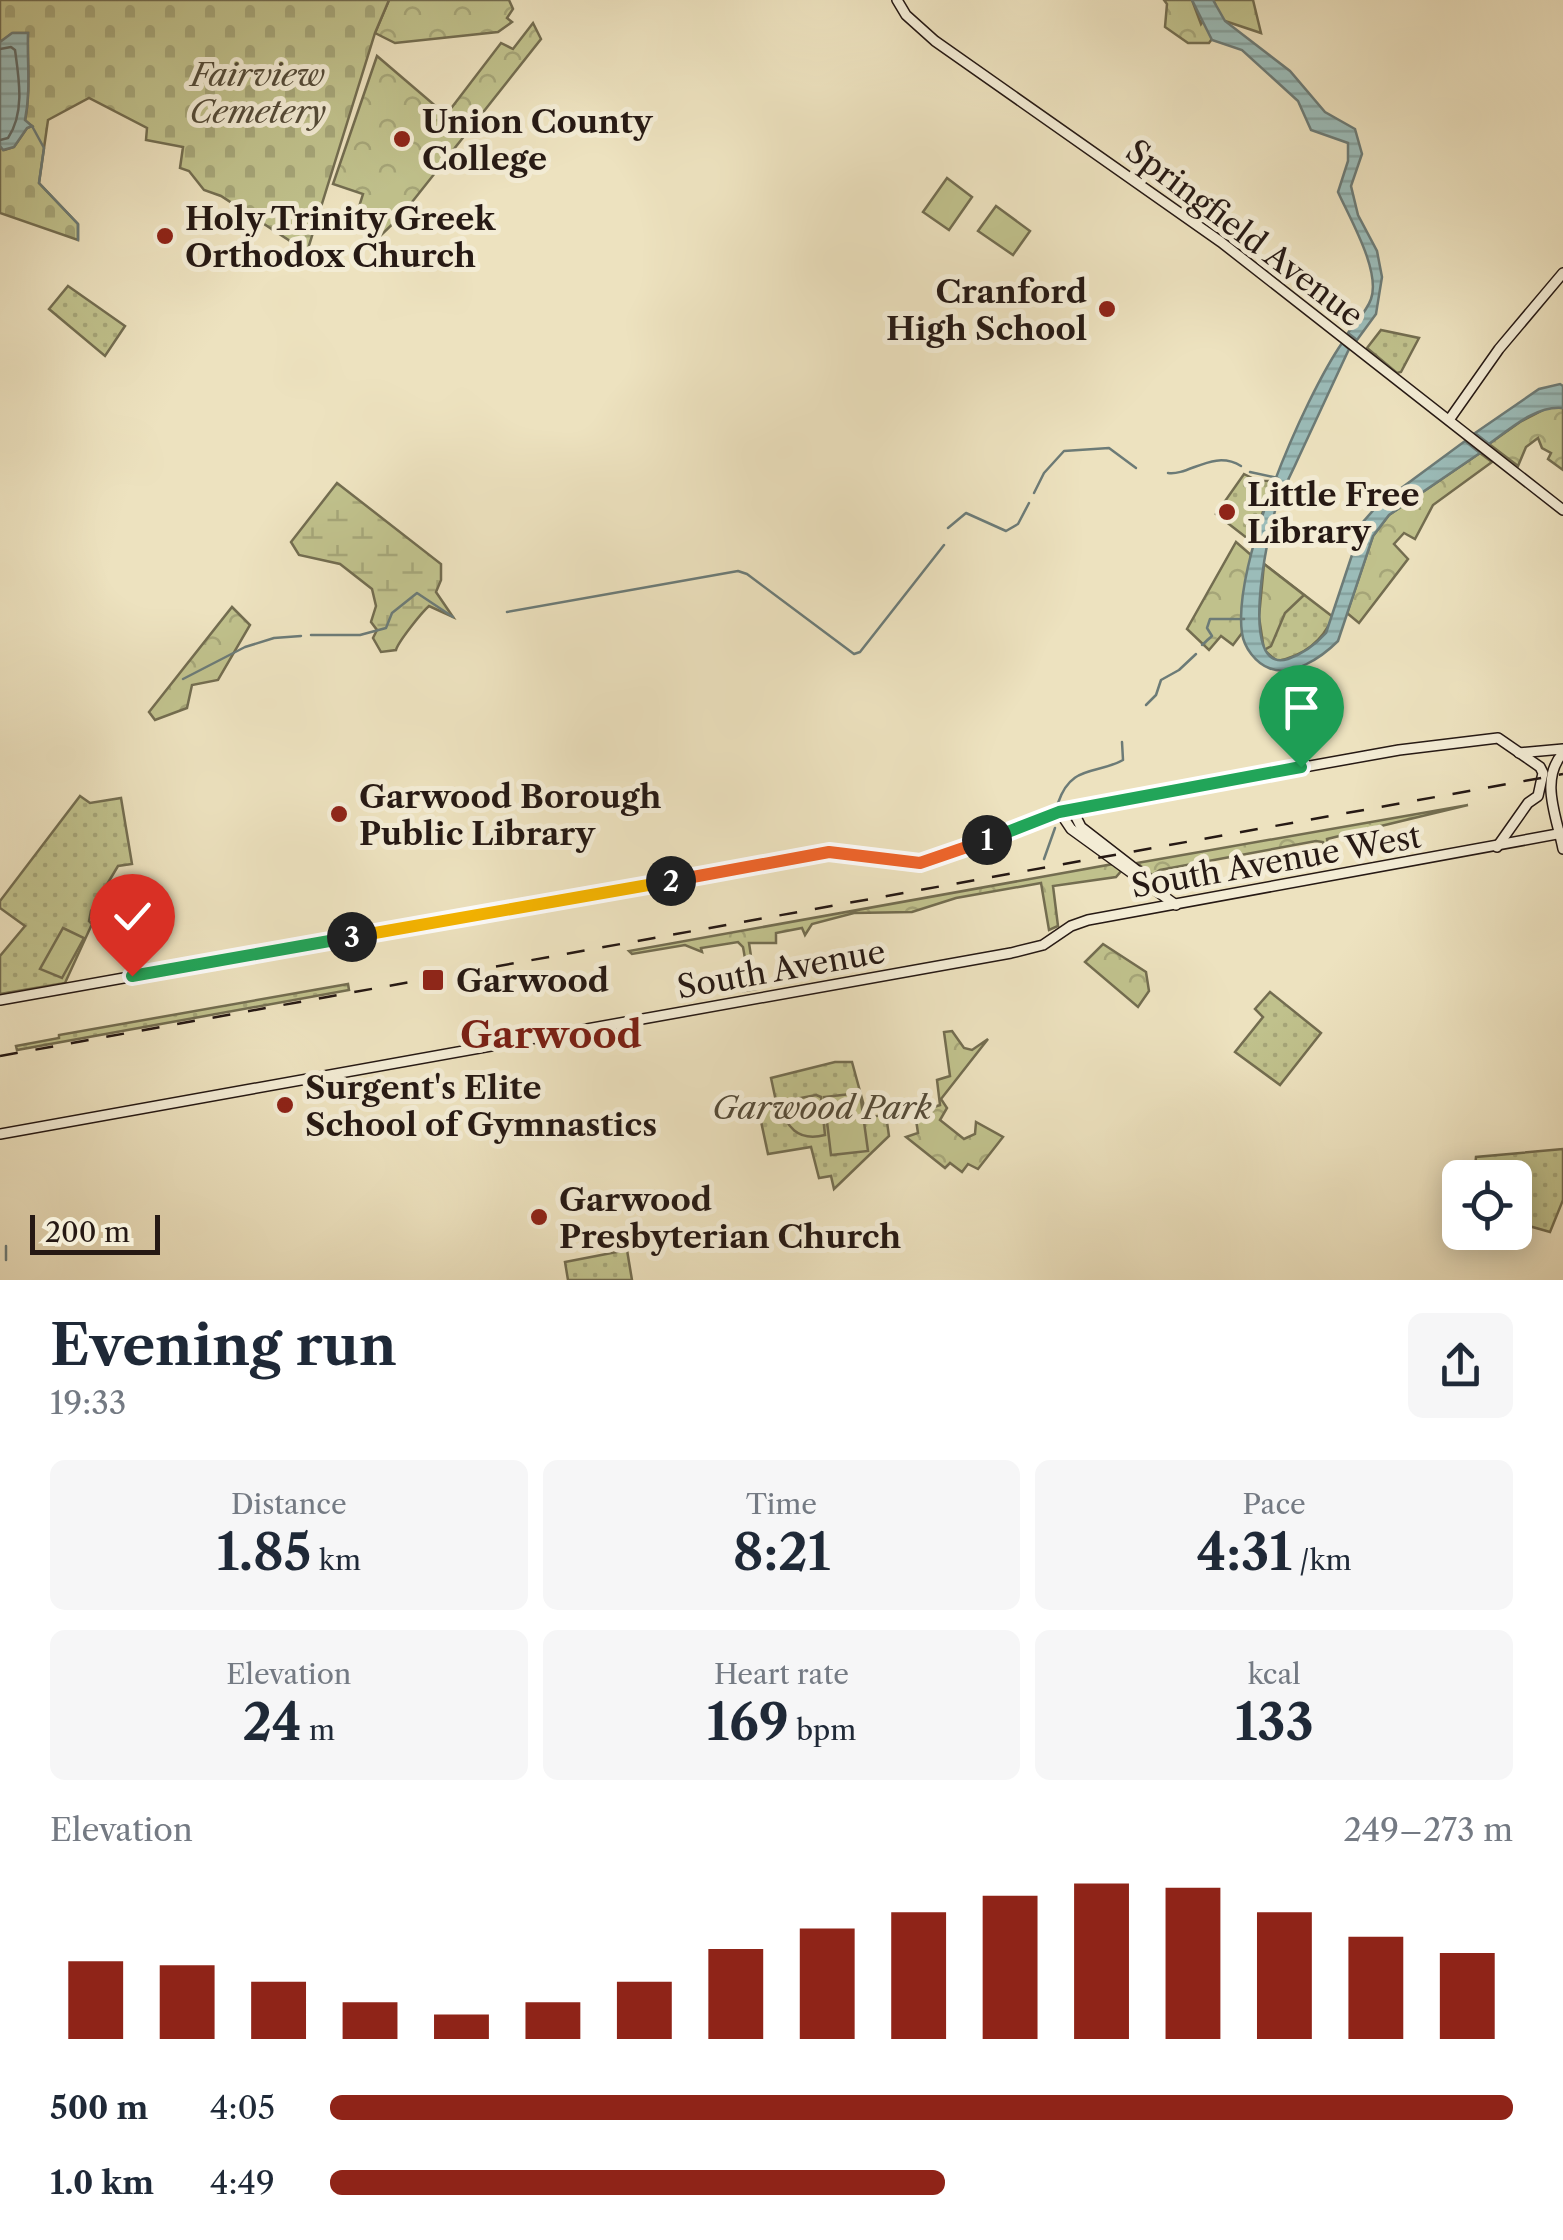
<!DOCTYPE html>
<meta charset="utf-8">
<style>
body{margin:0;font-family:"Libre Caslon Text",serif;background:#f6f6f7;color:#1f2937;height:100vh;display:flex;flex-direction:column;font-size:38px;white-space:nowrap}
*{box-sizing:border-box;margin:0}
p{font-size:32px;color:#747a83}
.icon{flex:none;width:55px;height:55px;fill:none;stroke:currentColor;stroke-width:2;stroke-linecap:round;stroke-linejoin:round}
.map{position:relative;height:1280px;overflow:hidden}
.panel{display:flex;flex-direction:column;background:#fff;flex:1}
.panel>*{flex:none}
.fabs{position:absolute;left:1442px;top:1160px;display:grid;gap:20px}
.fabs a{display:grid;place-items:center;width:90px;height:90px;border-radius:15px;background:#fff;box-shadow:0 5px 25px #0003;font-size:50px}
.scale{position:absolute;left:30px;bottom:25px;width:130px;box-sizing:border-box;padding-left:10px;border:5px solid #261914;border-top:0;font-size:28px;line-height:35px;white-space:nowrap;color:#261914;-webkit-text-stroke:8px #f3ecd5;paint-order:stroke}
.pin{position:absolute;display:grid;place-items:center;width:85px;height:85px;color:#fff;margin:-102px -42px;border-radius:50% 50% 50% 0;rotate:-45deg;box-shadow:0 0 10px #0007}
.pin .icon{rotate:45deg}
.km{position:absolute;width:50px;height:50px;margin:-25px;border-radius:50%;background:#222;color:#fff;font-size:28px;line-height:50px;text-align:center}
.round{display:grid;place-items:center;flex:none;width:105px;height:105px;border-radius:15px;background:#f6f6f7}
.head{display:flex;align-items:center;justify-content:space-between;height:170px;padding:0 50px}
h1{font-size:55px;font-weight:700;line-height:75px}
.stats{display:grid;grid-template-columns:repeat(3,1fr);gap:15px;height:170px;padding:10px 50px}
.stats div{display:grid;align-content:center;border-radius:15px;background:#f6f6f7;text-align:center}
.stats b{font-size:50px;font-weight:700}
.stats small{font-size:28px;font-weight:400}
.stats p{font-size:28px}
.chart{height:280px;padding:20px 50px}
.chart p{display:flex;justify-content:space-between}
.chart svg{width:100%;height:180px;margin-top:10px;stroke:#8f2418;stroke-width:6}
ul{padding:0 50px;list-style:none;font-size:32px}
li{display:grid;grid-template-columns:160px 120px 1fr;align-items:center;height:75px}
li i{height:25px;border-radius:12px;background:#8f2418}
.map>svg:first-child{display:block}
.grass{fill:url(#grass-dots);stroke:#736d50;stroke-width:2.5}
.forest{fill:url(#forest-crowns);stroke:#736d50;stroke-width:2.5}
.wetland{fill:url(#wetland-marsh);stroke:#736d50;stroke-width:2.5}
.cemetery{fill:url(#cemetery-stones);stroke:#736d50;stroke-width:2.5}
.garden{fill:#c0c18c;stroke:#736d50;stroke-width:2.5}
.water{fill:url(#water-rules);stroke:#6c7b77;stroke-width:2.5}
.lines{fill:none;stroke-linecap:round;stroke-linejoin:round}
.shore{stroke:#606a66;stroke-width:2.5}
.stream{stroke:#6c7b77;stroke-width:2.5}
.secondary-casing{stroke:#261914;stroke-width:12}
.secondary{stroke:#f3ecd5;stroke-width:9}
.rail{stroke:#261914;stroke-width:2.5;stroke-dasharray:18 18;stroke-linecap:butt}
.split-1-casing{stroke:#fff;stroke-width:20}
.split-2-casing{stroke:#fff;stroke-width:20}
.split-3-casing{stroke:#fff;stroke-width:20}
.split-4-casing{stroke:#fff;stroke-width:20}
.split-1{stroke:#22a559;stroke-width:12}
.split-2{stroke:#f0652b;stroke-width:12}
.split-3{stroke:#f5b400;stroke-width:12}
.split-4{stroke:#22a559;stroke-width:12}
.poi-dot{fill:#8f2418;stroke:#f3ecd5;stroke-width:4}
.labels{text-anchor:middle;dominant-baseline:central;stroke-width:10;stroke-linejoin:round;paint-order:stroke}
.park-label{font-size:32px;font-style:italic;fill:#544b38;stroke:#f3ecd5}
.poi-label{font-size:32px;font-weight:bold;fill:#261914;stroke:#f3ecd5;text-anchor:start}
.street-label{font-size:32px;fill:#261914;stroke:#f3ecd5}
.quarter-label{font-size:38px;font-weight:bold;fill:#7a1f14;stroke:#f3ecd5}
</style>
<div class="map">
<svg width="1563" height="1280" viewBox="0 0 1563 1280">
<defs>
<pattern id="grass-dots" width="8" height="8" patternUnits="userSpaceOnUse" patternTransform="scale(2.5)"><rect width="8" height="8" fill="#c0c18c"/><path d="M2 2h.1M6 6h.1" fill="none" stroke="#a5a578" stroke-width="1.8" stroke-linecap="round"/></pattern>
<pattern id="forest-crowns" width="20" height="18" patternUnits="userSpaceOnUse" patternTransform="scale(2.5)"><rect width="20" height="18" fill="#c0c18c"/><path d="M2 6a3 3 0 1 1 6 0M12 15a3 3 0 1 1 6 0" fill="none" stroke="#a5a578"/></pattern>
<pattern id="wetland-marsh" width="20" height="14" patternUnits="userSpaceOnUse" patternTransform="scale(2.5)"><rect width="20" height="14" fill="#c0c18c"/><path d="M1 5h8M5 5V1M11 12h8M15 12V8" fill="none" stroke="#a5a578"/></pattern>
<pattern id="cemetery-stones" width="16" height="16" patternUnits="userSpaceOnUse" patternTransform="scale(2.5)"><rect width="16" height="16" fill="#c0c18c"/><path d="M2 7V4a2 2 0 0 1 4 0v3zM10 15v-3a2 2 0 0 1 4 0v3z" fill="#a5a578"/></pattern>
<pattern id="water-rules" width="6" height="5" patternUnits="userSpaceOnUse" patternTransform="scale(2.5)"><rect width="6" height="5" fill="#9bbcb9"/><path d="M0 2.5h6" fill="none" stroke="#85a19e"/></pattern>
</defs>
<rect width="100%" height="100%" fill="#ede2bf"/>
<filter id="stains"><feTurbulence type="fractalNoise" baseFrequency=".002" numOctaves="4"/><feColorMatrix values="0 0 0 0 .2 0 0 0 0 .09 0 0 0 0 .02 0 0 0 .5 -.17"/></filter>
<radialGradient id="worn" r=".72"><stop offset=".6" stop-color="#630" stop-opacity="0"/><stop offset="1" stop-color="#630" stop-opacity=".3"/></radialGradient>
<g class="grass">
<polygon points="68,286 125,326 105,356 49,309"/>
<polygon points="1381,330 1419,338 1401,372 1397,373 1367,348"/>
<polygon points="1244,474 1258,481 1274,481 1252,542 1216,514"/>
<path d="M1264,564L1333,617C1322,642 1304,656 1277,661L1264,650Z"/>
<polygon points="80,796 90,803 121,798 132,864 118,866 91,911 89,921 92,924 65,983 0,994 0,956 25,926 0,908 0,901"/>
<polygon points="348,984 349,990 17,1050 16,1046 59,1038 59,1035"/>
<polygon points="1270,992 1321,1033 1280,1085 1235,1052 1263,1017 1255,1009"/>
<polygon points="835,1062 852,1062 867,1117 886,1115 889,1136 834,1189 831,1176 819,1178 811,1147 768,1154 759,1112 777,1106 771,1078"/>
<polygon points="1563,1149 1563,1200 1550,1232 1529,1226 1515,1217 1515,1178 1474,1177 1476,1157"/>
<polygon points="627,1250 632,1280 568,1280 565,1262"/>
</g>
<g class="forest">
<polygon points="389,0 509,0 513,9 507,18 512,22 498,32 395,43 375,33"/>
<polygon points="1164,0 1192,0 1201,24 1215,4 1213,0 1253,0 1261,33 1225,21 1209,43 1188,43 1165,27 1167,4"/>
<polygon points="533,23 541,39 401,216 378,238 352,229 363,194 333,184 377,56 446,115 501,43 513,49"/>
<polygon points="1549,407 1563,408 1563,470 1548,459 1551,453 1542,448 1538,438 1526,447 1518,466 1489,444 1520,422"/>
<polygon points="1480,453 1492,462 1433,505 1415,539 1404,533 1394,544 1408,559 1359,623 1347,613 1373,536 1389,515"/>
<polygon points="1236,542 1251,555 1242,633 1233,645 1221,636 1209,650 1187,629"/>
<polygon points="1264,564 1304,595 1285,613 1271,646 1264,650 1259,617"/>
<polygon points="232,607 250,625 218,680 192,685 187,708 155,720 149,712"/>
<polygon points="1468,805 1327,839 1329,857 1326,857 1323,842 1316,841 1160,870 1152,875 1137,863"/>
<polygon points="1119,863 1123,869 1116,877 1053,886 1058,926 1049,930 1041,883 956,898 912,912 854,913 812,924 805,935 802,928 776,933 776,943 749,943 756,989 744,991 749,981 743,947 738,942 701,948 702,952 685,945 632,954 629,951"/>
<polygon points="1103,944 1146,972 1149,991 1138,1007 1085,962"/>
<polygon points="952,1031 964,1048 972,1050 988,1039 941,1099 947,1108 940,1120 964,1139 975,1134 976,1122 1003,1137 978,1169 968,1164 962,1172 950,1163 945,1168 906,1137 918,1133 915,1113 940,1105 937,1080 950,1076 944,1032"/>
</g>
<path class="wetland" d="M337,483L441,564V580L436,592L453,617L429,606C422,612 398,642 396,650L381,652L373,638L377,630L371,622L376,606L372,589L340,564L299,555L291,542Z"/>
<path class="cemetery" d="M0,0H389L375,33L307,252L221,196L204,190L189,171L180,168L183,147L146,140L147,128L89,98L48,120L39,183L78,224V240L0,213V146L4,150L14,147L27,128L32,126L25,121C31,91 27,63 28,33H13L0,42Z"/>
<g class="garden">
<polygon points="947,178 972,197 949,230 923,212"/>
<polygon points="996,206 1030,231 1013,255 978,231"/>
<polygon points="63,928 84,938 62,978 40,969"/>
<polygon points="860,1093 868,1151 831,1155 824,1097"/>
<path d="M816,1095L821,1097L825,1135C798,1142 785,1127 780,1102Z"/>
</g>
<g class="water">
<path d="M1192,0H1213L1225,21L1290,71L1325,112L1355,129L1362,154L1351,186L1358,215L1377,251L1382,277L1376,314L1357,340L1348,333C1355,323 1367,311 1371,299C1381,271 1349,217 1338,192L1348,161V143L1311,130L1298,101L1242,50L1212,40Z"/>
<path d="M12,33H28C27,63 31,90 25,120L32,126L27,128L14,147L3,150L0,146V42Z"/>
<path d="M1342,343L1349,349C1332,386 1314,424 1297,461C1290,477 1280,494 1275,511C1268,534 1237,675 1288,659C1303,654 1316,644 1326,633L1363,522L1377,506L1465,441L1480,453L1389,515L1373,536L1338,641C1322,657 1292,678 1269,668C1256,663 1244,648 1242,633C1232,565 1303,400 1342,343Z"/>
<path d="M1560,384L1563,386V408C1536,405 1510,429 1489,444L1475,433L1539,389Z"/>
</g>
<g class="lines">
<path class="shore" d="M0,49L11,47L15,50C19,79 25,113 8,138L0,140"/>
<g class="stream">
<polyline points="32,126 44,148 39,183 78,224 78,240"/>
<polyline points="1250,472 1278,478"/>
<path d="M1168,473C1189,476 1213,449 1241,466"/>
<polyline points="1034,493 1044,473 1064,451 1109,448 1136,468"/>
<polyline points="948,528 966,513 1006,531 1018,524 1029,503"/>
<polyline points="507,612 738,571 747,574 854,654 860,652 944,545"/>
<polyline points="311,635 360,635 386,628 392,613 417,593 453,617"/>
<polyline points="1202,645 1212,636 1207,628 1210,619 1244,619"/>
<polyline points="183,679 245,647 274,638 301,636"/>
<polyline points="1146,705 1156,695 1161,680 1179,670 1196,654"/>
<path d="M1058,803C1071,764 1096,775 1123,760L1122,742"/>
<polyline points="1044,859 1055,828"/>
<polyline points="6,1246 6,1260"/>
</g>
<defs>
<g id="secondary">
<polyline points="897,0 906,15 935,41 1221,242 1563,510"/>
<polyline points="1449,420 1499,349 1563,273"/>
<polyline points="1519,753 1563,749"/>
<path d="M1563,753C1539,780 1557,817 1563,849"/>
<polyline points="1072,809 1081,827 1161,889"/>
<polyline points="1059,811 1071,829 1176,905"/>
<path d="M0,1000L818,854C856,850 893,868 931,861L1059,811L1399,750L1498,738L1540,767L1543,773L1538,796L1528,803L1497,847"/>
<polyline points="0,1134 1011,953 1043,945 1071,926 1088,920 1563,833"/>
</g>
</defs>
<use href="#secondary" class="secondary-casing"/>
<use href="#secondary" class="secondary"/>
<polyline class="rail" points="0,1056 1563,774"/>
</g>
<g class="lines">
<defs>
<polyline id="split-1" points="987,840 1059,812 1301,767"/>
<polyline id="split-2" points="671,881 829,852 920,863 987,840"/>
<polyline id="split-3" points="352,937 671,881"/>
<polyline id="split-4" points="132,976 352,937"/>
</defs>
<use href="#split-1" class="split-1-casing"/>
<use href="#split-2" class="split-2-casing"/>
<use href="#split-3" class="split-3-casing"/>
<use href="#split-4" class="split-4-casing"/>
<use href="#split-1" class="split-1"/>
<use href="#split-2" class="split-2"/>
<use href="#split-3" class="split-3"/>
<use href="#split-4" class="split-4"/>
</g>
<g class="poi-dot">
<circle cx="402" cy="139" r="10"/>
<circle cx="165" cy="236" r="10"/>
<circle cx="1107" cy="309" r="10"/>
<circle cx="1227" cy="512" r="10"/>
<circle cx="339" cy="814" r="10"/>
<rect x="421" y="968" width="24" height="24" rx="5"/>
<circle cx="285" cy="1105" r="10"/>
<circle cx="539" cy="1217" r="10"/>
</g>
<g class="labels">
<g class="park-label">
<text x="258" y="74">Fairview<tspan x="258" dy="37">Cemetery</tspan></text>
<text x="822" y="1107">Garwood Park</text>
</g>
<g class="poi-label">
<text x="422" y="121">Union County<tspan x="422" dy="37">College</tspan></text>
<text x="185" y="218">Holy Trinity Greek<tspan x="185" dy="37">Orthodox Church</tspan></text>
<text x="1087" y="291" text-anchor="end">Cranford<tspan x="1087" dy="37">High School</tspan></text>
<text x="1247" y="494">Little Free<tspan x="1247" dy="37">Library</tspan></text>
<text x="359" y="796">Garwood Borough<tspan x="359" dy="37">Public Library</tspan></text>
<text x="456" y="980">Garwood</text>
<text x="305" y="1087">Surgent's Elite<tspan x="305" dy="37">School of Gymnastics</tspan></text>
<text x="559" y="1199">Garwood<tspan x="559" dy="37">Presbyterian Church</tspan></text>
</g>
<g class="street-label">
<text transform="translate(1245 233) rotate(37)">Springfield Avenue</text>
<text transform="translate(1276 861) rotate(-10)">South Avenue West</text>
<text transform="translate(781 969) rotate(-10)">South Avenue</text>
</g>
<g class="quarter-label">
<text x="551" y="1034">Garwood</text>
</g>
</g>
<rect width="100%" height="100%" filter="url(#stains)"/>
<rect width="100%" height="100%" fill="url(#worn)"/>
</svg>
<div class="fabs">
<a><svg class="icon" aria-label="locate" viewBox="0 0 24 24"><circle cx="12" cy="12" r="6"/><path d="M12 2v4M12 18v4M2 12h4M18 12h4"/></svg></a>
</div>
<div class="scale">200 m</div>
<div class="pin" style="left:1301px;top:767px;background:#1e9e55"><svg class="icon" aria-label="arrive" viewBox="0 0 24 24"><path d="M6 21V4h12l-3 4 3 4H6"/></svg></div>
<div class="pin" style="left:132px;top:976px;background:#d93025"><svg class="icon" aria-label="check" viewBox="0 0 24 24"><path d="M5 12l5 5 9-10"/></svg></div>
<b class="km" style="left:987px;top:840px">1</b>
<b class="km" style="left:671px;top:881px">2</b>
<b class="km" style="left:352px;top:937px">3</b>
</div>
<section class="panel">
<div class="head"><div><h1>Evening run</h1><p>19:33</p></div><a class="round"><svg class="icon" aria-label="share" viewBox="0 0 24 24"><path d="M12 15V3M7 8l5-5 5 5M5 13v7h14v-7"/></svg></a></div>
<div class="stats">
<div><p>Distance</p><b>1.85<small> km</small></b></div>
<div><p>Time</p><b>8:21</b></div>
<div><p>Pace</p><b>4:31<small> /km</small></b></div>
</div>
<div class="stats">
<div><p>Elevation</p><b>24<small> m</small></b></div>
<div><p>Heart rate</p><b>169<small> bpm</small></b></div>
<div><p>kcal</p><b>133</b></div>
</div>
<div class="chart"><p><span>Elevation</span>249–273 m</p>
<svg viewBox="0 0 160 44" preserveAspectRatio="none"><path d="M5 44V25M15 44V26M25 44V30M35 44V35M45 44V38M55 44V35M65 44V30M75 44V22M85 44V17M95 44V13M105 44V9M115 44V6M125 44V7M135 44V13M145 44V19M155 44V23"/></svg>
</div>
<ul>
<li><b>500 m</b>4:05<i style="width:100%"></i></li>
<li><b>1.0 km</b>4:49<i style="width:52%"></i></li>
</ul>
</section>
